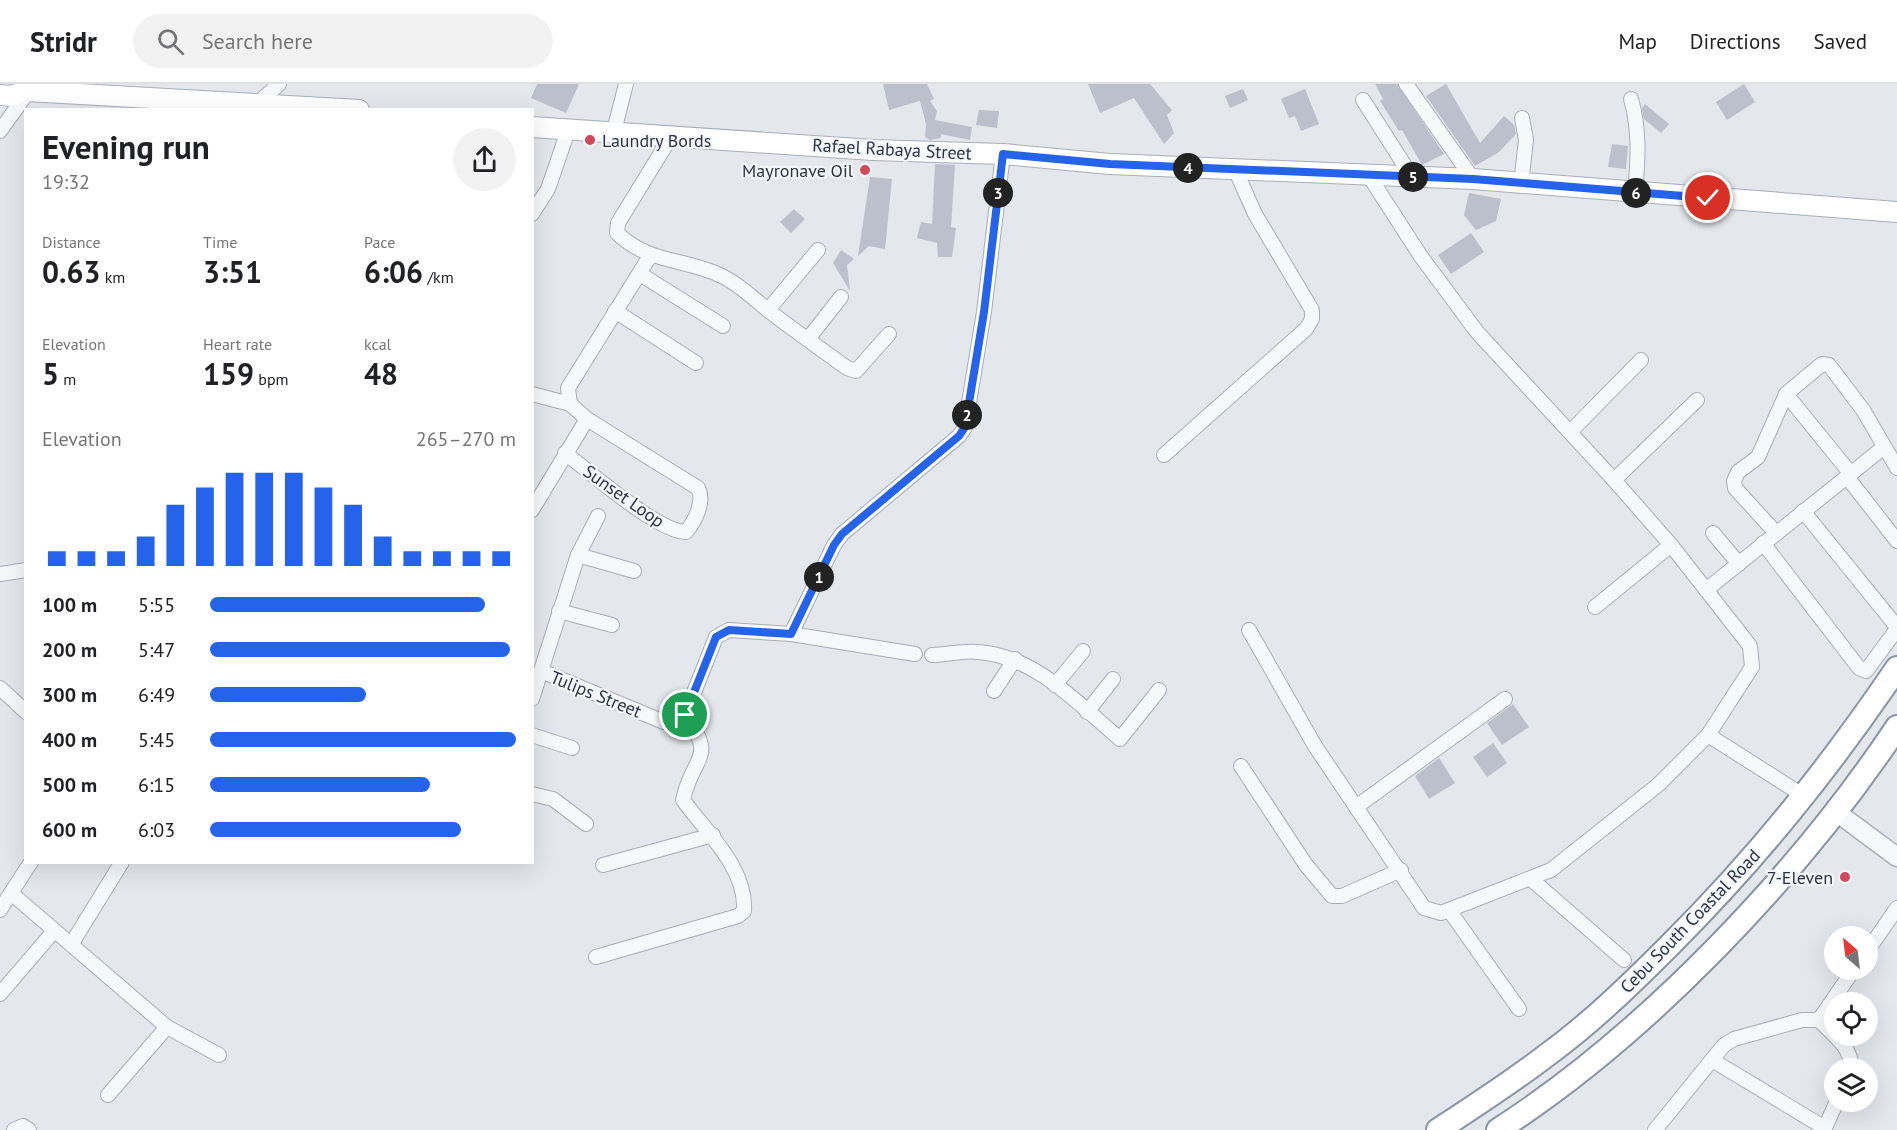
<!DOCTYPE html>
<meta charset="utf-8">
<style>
body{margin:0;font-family:"PT Sans",sans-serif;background:#f2f2f2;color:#202124;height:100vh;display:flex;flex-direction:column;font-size:22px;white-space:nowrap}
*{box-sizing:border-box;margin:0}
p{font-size:20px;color:#757577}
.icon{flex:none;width:33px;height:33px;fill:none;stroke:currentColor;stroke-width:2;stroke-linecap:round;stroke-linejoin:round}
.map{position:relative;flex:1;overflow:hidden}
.panel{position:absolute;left:24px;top:24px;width:510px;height:756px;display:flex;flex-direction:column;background:#fff;border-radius:0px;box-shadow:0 6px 24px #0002}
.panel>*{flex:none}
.needle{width:39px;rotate:332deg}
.buttons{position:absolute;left:1824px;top:842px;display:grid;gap:12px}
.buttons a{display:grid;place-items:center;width:54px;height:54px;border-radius:50%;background:#fff;box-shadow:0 6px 24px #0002;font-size:30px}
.pin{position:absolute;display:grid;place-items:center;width:51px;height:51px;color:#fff;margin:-26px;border:3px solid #fff;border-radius:50%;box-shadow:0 2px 6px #0007}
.km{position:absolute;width:30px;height:30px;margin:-15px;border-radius:50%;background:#222;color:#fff;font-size:16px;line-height:30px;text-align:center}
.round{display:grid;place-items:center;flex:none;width:63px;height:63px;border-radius:32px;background:#f2f2f2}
.summary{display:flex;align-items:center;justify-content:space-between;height:102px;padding:0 18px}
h1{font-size:33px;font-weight:800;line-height:45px}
.figures{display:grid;grid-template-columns:repeat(3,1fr);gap:9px;height:102px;padding:6px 18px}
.figures div{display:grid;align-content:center}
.figures b{font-size:30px;font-weight:800}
.figures small{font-size:16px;font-weight:400}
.figures p{font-size:16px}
.chart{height:168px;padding:12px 18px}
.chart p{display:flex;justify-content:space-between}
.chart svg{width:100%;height:108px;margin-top:6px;stroke:#2563eb;stroke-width:6}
ul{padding:0 18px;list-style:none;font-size:20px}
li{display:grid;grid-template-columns:96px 72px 1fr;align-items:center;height:45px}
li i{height:15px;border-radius:8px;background:#2563eb}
header{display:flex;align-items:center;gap:36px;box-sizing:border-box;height:84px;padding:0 30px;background:#fff;border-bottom:2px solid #e0e0e0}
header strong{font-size:28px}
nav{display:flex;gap:33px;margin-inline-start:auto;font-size:21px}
.search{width:420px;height:54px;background:#f2f2f2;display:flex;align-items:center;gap:15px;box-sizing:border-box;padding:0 21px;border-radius:33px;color:#757577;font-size:22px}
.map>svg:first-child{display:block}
.building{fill:#bbc0ca}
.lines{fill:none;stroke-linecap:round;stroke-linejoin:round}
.minor-casing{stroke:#a9aeb7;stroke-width:16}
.tertiary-casing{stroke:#a9aeb7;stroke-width:21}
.secondary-casing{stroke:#a9aeb7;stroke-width:22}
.trunk-casing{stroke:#8b94a3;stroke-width:26}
.minor{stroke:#f7f8fa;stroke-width:14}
.tertiary{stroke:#f7f8fa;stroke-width:18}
.secondary{stroke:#fff;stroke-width:20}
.trunk{stroke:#fff;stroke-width:22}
.route-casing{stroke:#fff;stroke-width:12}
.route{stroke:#2563eb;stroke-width:8}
.poi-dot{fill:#d1495b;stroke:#f4f6f9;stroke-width:2}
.labels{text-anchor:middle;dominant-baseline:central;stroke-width:4.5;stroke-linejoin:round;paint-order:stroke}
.poi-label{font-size:18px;fill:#2b3445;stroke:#f4f6f9;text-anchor:end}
.street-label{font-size:18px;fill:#2b3445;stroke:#f4f6f9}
</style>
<header>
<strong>Stridr</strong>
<div class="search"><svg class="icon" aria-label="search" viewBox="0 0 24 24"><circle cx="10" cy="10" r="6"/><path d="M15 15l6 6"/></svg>Search here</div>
<nav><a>Map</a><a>Directions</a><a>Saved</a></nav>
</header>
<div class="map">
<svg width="1897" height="1046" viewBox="0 0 1897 1046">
<rect width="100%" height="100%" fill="#e4e7ec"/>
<g class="building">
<polygon points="537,0 579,0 566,29 531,14"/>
<polygon points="883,0 927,0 934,15 930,17 937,27 935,36 972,43 970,56 941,50 941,54 930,56 925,53 926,40 920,17 889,26"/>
<polygon points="1088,0 1150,0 1172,26 1167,31 1174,49 1164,60 1134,14 1100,29"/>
<polygon points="1375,0 1397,0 1444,70 1422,81 1402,46 1399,47 1380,17 1383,15"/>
<polygon points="1446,0 1480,59 1504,32 1514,41 1516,50 1499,68 1475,82 1426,12"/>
<polygon points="1744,0 1755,18 1727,36 1716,18"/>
<polygon points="1243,5 1248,16 1230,24 1225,12"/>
<polygon points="1305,5 1319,40 1301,47 1295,32 1289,34 1281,15"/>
<polygon points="1645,20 1669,40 1661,49 1644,35 1642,24"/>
<polygon points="979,26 999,27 997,44 976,41"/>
<polygon points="1612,60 1628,62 1626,85 1608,83"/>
<polygon points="935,80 955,81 951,143 956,144 952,173 938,173 937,159 917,154 921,138 932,140"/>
<polygon points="870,93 892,95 885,165 869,162 858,172"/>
<polygon points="1469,109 1501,115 1496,137 1476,146 1464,131"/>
<polygon points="794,125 805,135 791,149 780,138"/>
<polygon points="1471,149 1484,168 1451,190 1438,171"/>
<polygon points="841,166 854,175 847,181 850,207 833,179"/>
<polygon points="1513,620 1529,643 1502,661 1487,639"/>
<polygon points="1493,659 1507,679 1487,693 1473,673"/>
<polygon points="1439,674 1455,699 1429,715 1415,692"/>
</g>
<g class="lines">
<defs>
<g id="minor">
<polyline points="1406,0 1473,95"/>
<path d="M1631,15C1640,46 1638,77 1635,109"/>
<polyline points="1363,16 1412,93"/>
<polyline points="258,19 279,0"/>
<polyline points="0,47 30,5"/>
<polyline points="614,47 626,0"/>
<path d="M672,51L618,139L617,149C649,180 685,174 722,192C740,201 754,215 769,227C795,247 821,265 847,284L856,287L889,250"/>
<polyline points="1521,100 1526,56 1522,34"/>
<polyline points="532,130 548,105 569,44"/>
<polyline points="640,190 723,242"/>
<polyline points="768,226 818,166"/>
<polyline points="615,227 696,279"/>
<polyline points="808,255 841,213"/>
<polyline points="532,310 570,320"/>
<polyline points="1786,310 1851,390"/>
<polyline points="1571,347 1641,276"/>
<path d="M565,369C590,388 658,448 686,448C695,437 705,418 698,404L587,335"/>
<polyline points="1164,371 1306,245 1312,235 1312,226 1255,130 1235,85"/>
<polyline points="1847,393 1897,457"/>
<polyline points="1614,396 1697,316"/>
<polyline points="532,426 587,335 570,320 568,304 650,172"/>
<polyline points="1803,427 1897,543"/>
<polyline points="1713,449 1739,480"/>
<polyline points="1776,449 1735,404 1734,397 1738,388 1758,373 1786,310 1822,280 1829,281 1863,326 1897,384"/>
<polyline points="1763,459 1859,584 1866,587 1897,545"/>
<polyline points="578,471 634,487"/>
<polyline points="0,490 26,486"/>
<polyline points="1706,506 1884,363"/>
<polyline points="1595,523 1671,461"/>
<polyline points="559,527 612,541"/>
<polyline points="1249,546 1315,662 1424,824 1441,829 1551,786 1658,701 1708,651 1752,583 1750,562 1671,461 1614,396 1477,248 1420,171 1369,92"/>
<polyline points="791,550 834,461 842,450 959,352 965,343 984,228 1003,70"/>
<path d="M932,571C947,571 963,566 978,568C1036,572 1078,620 1120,655L1159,606"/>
<polyline points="541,587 664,638 674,637 685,631"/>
<polyline points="1055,601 1083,567"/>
<polyline points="0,604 26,628"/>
<polyline points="994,607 1015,575"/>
<polyline points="532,615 578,471 598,432"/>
<polyline points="1087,628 1113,595"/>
<polyline points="532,651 572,664"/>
<polyline points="1708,651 1804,712"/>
<polyline points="1241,682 1306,781 1332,812 1342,812 1401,786"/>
<polyline points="532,710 553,715 586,740"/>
<polyline points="1356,723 1505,615"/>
<polyline points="603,781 713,751"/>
<polyline points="1531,795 1624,876"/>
<polyline points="11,809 167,943 219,971"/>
<polyline points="0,826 31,778"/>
<polyline points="1449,826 1519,925"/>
<polyline points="72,859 122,778"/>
<polyline points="1868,866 1897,824"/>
<path d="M596,873L738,832L744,827C747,784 706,748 683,716C692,672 718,675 685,631L716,553L729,546L791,550L915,570"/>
<polyline points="0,910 54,847"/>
<path d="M1819,936C1831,949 1853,964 1851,984"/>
<polyline points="1712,976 1825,1044"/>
<polyline points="108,1011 167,943"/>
<polyline points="14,1046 23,1042 29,1046"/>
<polyline points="1655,1046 1724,961 1734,955 1802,936 1819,936 1854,885"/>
<polyline points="1824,1046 1837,1017"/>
</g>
<polyline id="tertiary" points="1835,727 1897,773"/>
<g id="secondary">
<polyline points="0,11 10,12 27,7 359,26"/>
<polyline points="532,43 873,66 1003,70 1110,80 1473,95 1897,128"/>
</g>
<g id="trunk">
<path d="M1438,1046C1475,1022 1512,998 1547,971C1591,939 1631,900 1669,862C1757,774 1827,687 1897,584"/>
<path d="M1498,1046C1647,950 1799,790 1897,643"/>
</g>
</defs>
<use href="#minor" class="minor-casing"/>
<use href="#tertiary" class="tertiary-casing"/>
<use href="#secondary" class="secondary-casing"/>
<use href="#trunk" class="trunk-casing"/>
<use href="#minor" class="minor"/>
<use href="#tertiary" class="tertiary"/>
<use href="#secondary" class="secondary"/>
<use href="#trunk" class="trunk"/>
</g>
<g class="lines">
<defs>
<polyline id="route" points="685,631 716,553 729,546 791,550 834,461 842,450 959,352 965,343 984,228 1003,70 1110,80 1473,95 1708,114"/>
</defs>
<use href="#route" class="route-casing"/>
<use href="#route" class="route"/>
</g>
<g class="poi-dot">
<circle cx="590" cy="56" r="6"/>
<circle cx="865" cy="86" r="6"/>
<circle cx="1845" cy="793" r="6"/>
</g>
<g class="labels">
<g class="poi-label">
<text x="602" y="56" text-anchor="start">Laundry Bords</text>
<text x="853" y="86">Mayronave Oil</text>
<text x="1833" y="793">7-Eleven</text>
</g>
<g class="street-label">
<text transform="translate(892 65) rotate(3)">Rafael Rabaya Street</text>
<text transform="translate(624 412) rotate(35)">Sunset Loop</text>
<text transform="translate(596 610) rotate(22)">Tulips Street</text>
<text transform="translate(1690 837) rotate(-46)">Cebu South Coastal Road</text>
</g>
</g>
</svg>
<div class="buttons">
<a><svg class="needle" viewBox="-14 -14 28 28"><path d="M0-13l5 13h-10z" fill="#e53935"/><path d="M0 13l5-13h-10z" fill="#757577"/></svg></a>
<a><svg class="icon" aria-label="locate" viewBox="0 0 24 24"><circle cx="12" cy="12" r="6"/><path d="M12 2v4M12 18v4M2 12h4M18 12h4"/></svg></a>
<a><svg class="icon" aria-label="layers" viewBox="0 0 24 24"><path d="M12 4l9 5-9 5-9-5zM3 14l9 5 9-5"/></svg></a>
</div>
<div class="pin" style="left:685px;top:631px;background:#1e9e55"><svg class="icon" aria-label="arrive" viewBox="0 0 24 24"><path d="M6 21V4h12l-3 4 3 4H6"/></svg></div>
<div class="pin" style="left:1708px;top:114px;background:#d93025"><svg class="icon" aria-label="check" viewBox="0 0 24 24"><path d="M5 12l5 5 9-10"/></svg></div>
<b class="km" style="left:819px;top:493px">1</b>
<b class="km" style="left:967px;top:331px">2</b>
<b class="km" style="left:998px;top:109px">3</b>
<b class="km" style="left:1188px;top:84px">4</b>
<b class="km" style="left:1413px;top:93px">5</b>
<b class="km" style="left:1636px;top:109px">6</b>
<section class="panel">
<div class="summary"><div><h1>Evening run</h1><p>19:32</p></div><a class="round"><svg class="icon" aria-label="share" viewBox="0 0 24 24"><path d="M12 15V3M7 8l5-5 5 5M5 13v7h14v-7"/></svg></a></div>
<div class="figures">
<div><p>Distance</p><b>0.63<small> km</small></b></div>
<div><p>Time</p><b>3:51</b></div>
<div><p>Pace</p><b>6:06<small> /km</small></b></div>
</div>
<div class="figures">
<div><p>Elevation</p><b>5<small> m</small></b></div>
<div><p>Heart rate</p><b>159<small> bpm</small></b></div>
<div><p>kcal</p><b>48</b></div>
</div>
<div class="chart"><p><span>Elevation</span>265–270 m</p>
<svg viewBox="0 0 160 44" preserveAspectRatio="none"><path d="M5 44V38M15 44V38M25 44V38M35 44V32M45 44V19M55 44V12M65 44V6M75 44V6M85 44V6M95 44V12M105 44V19M115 44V32M125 44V38M135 44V38M145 44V38M155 44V38"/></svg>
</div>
<ul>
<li><b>100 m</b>5:55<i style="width:90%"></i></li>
<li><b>200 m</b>5:47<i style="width:98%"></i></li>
<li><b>300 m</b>6:49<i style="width:51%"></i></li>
<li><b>400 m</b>5:45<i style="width:100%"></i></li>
<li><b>500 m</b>6:15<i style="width:72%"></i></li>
<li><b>600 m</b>6:03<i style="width:82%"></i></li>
</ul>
</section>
</div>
